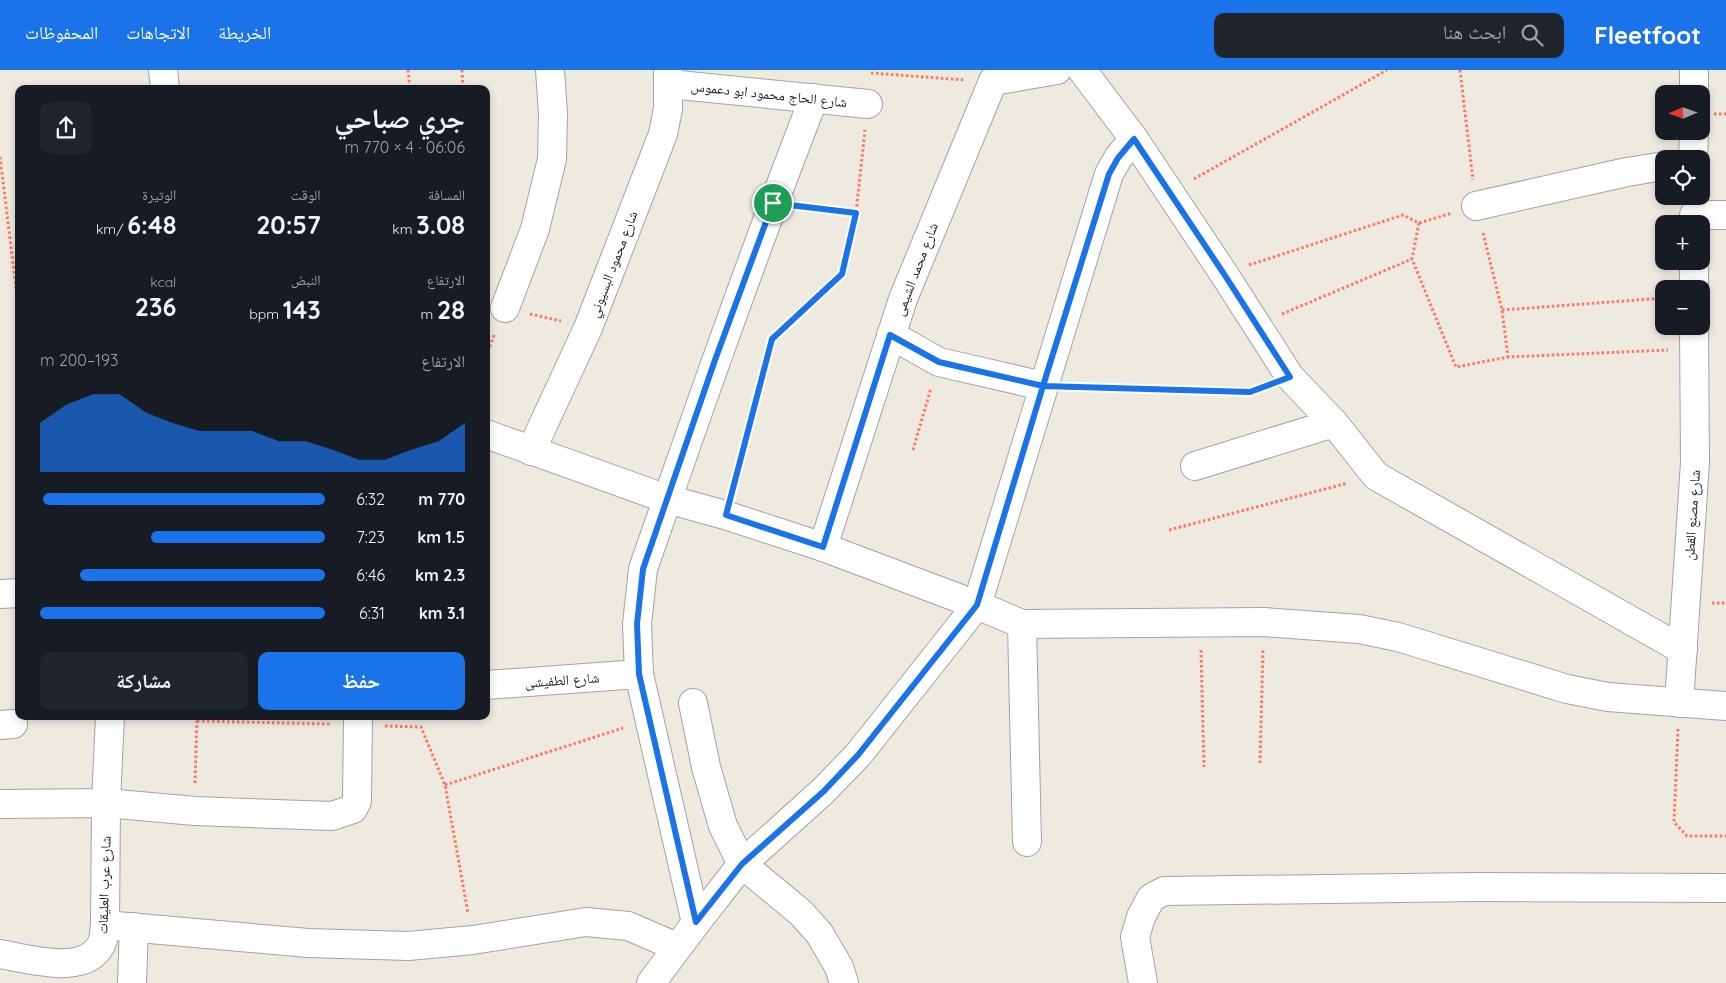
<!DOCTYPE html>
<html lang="ar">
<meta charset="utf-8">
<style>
body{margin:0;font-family:Quicksand,"Noto Naskh Arabic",sans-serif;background:#20242c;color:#f1f3f6;direction:rtl;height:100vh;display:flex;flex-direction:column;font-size:19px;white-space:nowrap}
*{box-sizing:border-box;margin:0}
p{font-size:16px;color:#9ea1a6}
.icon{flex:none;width:28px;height:28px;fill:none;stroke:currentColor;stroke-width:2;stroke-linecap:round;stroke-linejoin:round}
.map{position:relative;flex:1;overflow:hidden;direction:ltr}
.sheet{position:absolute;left:15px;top:15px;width:475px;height:635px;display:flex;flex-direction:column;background:#171b24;border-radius:10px;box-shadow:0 2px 8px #0003;direction:rtl}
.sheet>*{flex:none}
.needle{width:32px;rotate:268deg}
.buttons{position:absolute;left:1655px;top:15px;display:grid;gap:10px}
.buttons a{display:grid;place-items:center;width:55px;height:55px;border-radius:10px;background:#171b24;box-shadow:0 2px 8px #0003;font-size:25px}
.pin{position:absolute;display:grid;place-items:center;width:42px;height:42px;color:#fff;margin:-21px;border:2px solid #fff;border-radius:50%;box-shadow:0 1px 5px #0007}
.round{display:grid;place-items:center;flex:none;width:52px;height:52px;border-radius:10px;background:#20242c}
.head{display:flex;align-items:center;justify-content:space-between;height:85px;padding:0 25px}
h1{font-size:28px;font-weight:800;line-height:38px}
.figures{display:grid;grid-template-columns:repeat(3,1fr);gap:8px;height:85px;padding:5px 25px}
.figures div{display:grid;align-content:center}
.figures b{font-size:25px;font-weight:800}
.figures small{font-size:14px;font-weight:400}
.figures p{font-size:14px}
.chart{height:140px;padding:10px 25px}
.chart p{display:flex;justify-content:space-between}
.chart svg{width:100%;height:90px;margin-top:5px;fill:#1a73e8;opacity:.7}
.action{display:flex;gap:10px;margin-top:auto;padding:10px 25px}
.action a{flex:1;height:58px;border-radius:10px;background:#1a73e8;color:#fff;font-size:20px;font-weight:800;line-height:58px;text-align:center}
.action a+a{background:#20242c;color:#f1f3f6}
ul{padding:0 25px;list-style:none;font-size:16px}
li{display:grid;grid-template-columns:80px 60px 1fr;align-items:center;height:38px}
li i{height:12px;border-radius:6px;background:#1a73e8}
header{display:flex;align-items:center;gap:30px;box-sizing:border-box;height:70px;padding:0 25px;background:#1a73e8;color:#fff}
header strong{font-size:24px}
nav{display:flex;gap:28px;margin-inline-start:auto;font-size:18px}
.search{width:350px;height:45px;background:#20242c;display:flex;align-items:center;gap:12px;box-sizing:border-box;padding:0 18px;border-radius:10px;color:#9ea1a6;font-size:19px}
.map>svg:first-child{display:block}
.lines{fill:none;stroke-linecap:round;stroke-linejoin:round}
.minor-casing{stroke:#a3a3a3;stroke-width:30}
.path{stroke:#ff7760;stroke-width:3;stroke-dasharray:2.5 2.5;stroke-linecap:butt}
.minor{stroke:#fff;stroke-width:28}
.route-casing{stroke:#fff;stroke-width:10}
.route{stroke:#1a73e8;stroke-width:6}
.labels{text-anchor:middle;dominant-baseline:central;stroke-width:5;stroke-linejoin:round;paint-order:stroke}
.street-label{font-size:14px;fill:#1c1c1c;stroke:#fff}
</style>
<header>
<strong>Fleetfoot</strong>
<div class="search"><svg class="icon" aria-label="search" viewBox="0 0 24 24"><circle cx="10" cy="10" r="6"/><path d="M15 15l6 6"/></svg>ابحث هنا</div>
<nav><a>الخريطة</a><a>الاتجاهات</a><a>المحفوظات</a></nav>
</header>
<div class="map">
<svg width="1726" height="913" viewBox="0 0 1726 913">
<rect width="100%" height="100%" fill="#eeeae0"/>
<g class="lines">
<defs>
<g id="minor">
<polyline points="163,0 165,19"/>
<polyline points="1082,0 1134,69 1224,204 1290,307 1334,353 1376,406 1683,580"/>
<polyline points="993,11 1057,0"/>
<polyline points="669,14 868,34"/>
<polyline points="1694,24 1694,0"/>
<polyline points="1693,89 1694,61"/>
<polyline points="1476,136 1627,102 1664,96"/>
<polyline points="1694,145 1726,145"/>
<polyline points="1694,191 1694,219"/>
<polyline points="505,238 535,159 552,89 553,43 550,0"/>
<polyline points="891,265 939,292 1043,316"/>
<polyline points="486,364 667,429 725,445 823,477 977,535 1022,554 1264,552 1359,559 1398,567 1567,619 1608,627 1726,636"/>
<polyline points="531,381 588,258 663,64 668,39 668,0"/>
<polyline points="1195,396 1334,353"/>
<polyline points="823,477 903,229 993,11"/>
<polyline points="0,524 19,523"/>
<polyline points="1022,554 1027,772"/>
<polyline points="486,615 639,604"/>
<polyline points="693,633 706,697 723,756 742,794 801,843 819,863 839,897 844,913"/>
<polyline points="1679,633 1695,392 1694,256"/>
<polyline points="0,655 13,654"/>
<polyline points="0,734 106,733 195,741 332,746 353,739 357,731 358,646"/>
<path d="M696,853L639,604L637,554L643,499C698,341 753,184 814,28"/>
<polyline points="105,855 308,873 408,876 473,870 586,852 628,856 677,877"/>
<path d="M0,884C29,889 90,908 103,870C104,865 104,860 105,855L106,733L110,646"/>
<polyline points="132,913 134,857"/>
<polyline points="651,913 696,853 742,794 823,721 858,685 977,535 1109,104 1118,88 1134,69"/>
<polyline points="1143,913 1135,867 1141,847 1151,828 1164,821 1477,817 1726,818"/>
</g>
</defs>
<use href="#minor" class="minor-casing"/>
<g class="path">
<polyline points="408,0 410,19"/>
<polyline points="462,0 463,19"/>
<polyline points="1460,0 1473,110"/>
<polyline points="871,3 965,10"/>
<polyline points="1714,44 1726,44"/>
<polyline points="0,87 19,242"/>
<polyline points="1194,109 1387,0"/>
<polyline points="802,136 856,143"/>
<polyline points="1419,153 1412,189 1456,297 1508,287 1668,280"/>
<polyline points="1483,163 1502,240 1508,287"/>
<polyline points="1249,195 1403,145 1419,153 1452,143"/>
<polyline points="1502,240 1664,228"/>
<polyline points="530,244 561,251"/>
<polyline points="1282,244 1412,189"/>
<polyline points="486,286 495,263"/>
<polyline points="1073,317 1250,322 1263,317"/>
<polyline points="913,380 931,318"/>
<polyline points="732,419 772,269 842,204 856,143 865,60"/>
<polyline points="1169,460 1348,413"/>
<polyline points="1712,533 1726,533"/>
<polyline points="1201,580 1204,697"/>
<polyline points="197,651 331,654"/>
<polyline points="385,656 421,657 445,715 468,843"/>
<polyline points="1678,659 1674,752 1687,766 1726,766"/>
<polyline points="1260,693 1263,578"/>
<polyline points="195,713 197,646"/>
<polyline points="445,715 623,658"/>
</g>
<use href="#minor" class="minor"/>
</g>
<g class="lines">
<defs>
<polyline id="route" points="773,133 715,290 643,499 637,554 639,604 696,852 742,794 824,721 858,685 977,535 1043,316 1250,322 1290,307 1224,204 1134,69 1118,88 1109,104 1043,316 939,292 890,265 823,477 726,445 772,269 842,204 856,143 773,133"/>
</defs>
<use href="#route" class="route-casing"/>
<use href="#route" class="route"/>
</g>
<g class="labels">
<g class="street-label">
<text transform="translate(769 24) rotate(6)">شارع الحاج محمود ابو دعموس</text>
<text transform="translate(613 194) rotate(-69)">شارع محمود البسيوني</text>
<text transform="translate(916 199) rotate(-69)">شارع محمد الشيمى</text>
<text transform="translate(1692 445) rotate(-86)">شارع مصنع القطن</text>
<text transform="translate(562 610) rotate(-4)">شارع الطفيشى</text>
<text transform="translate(104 815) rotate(-88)">شارع عرب العليقات</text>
</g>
</g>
</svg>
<div class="buttons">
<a><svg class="needle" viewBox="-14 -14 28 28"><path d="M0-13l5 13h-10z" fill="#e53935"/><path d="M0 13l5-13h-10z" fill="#9ea1a6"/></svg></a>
<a><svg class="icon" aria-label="locate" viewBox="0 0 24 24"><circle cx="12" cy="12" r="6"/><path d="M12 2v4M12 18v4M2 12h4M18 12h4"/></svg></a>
<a>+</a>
<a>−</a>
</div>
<div class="pin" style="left:773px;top:133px;background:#1e9e55"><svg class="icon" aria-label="arrive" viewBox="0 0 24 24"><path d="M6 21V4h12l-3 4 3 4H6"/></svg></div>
<section class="sheet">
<div class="head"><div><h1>جري صباحي</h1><p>06:06 · 4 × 770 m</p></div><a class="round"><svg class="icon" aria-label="share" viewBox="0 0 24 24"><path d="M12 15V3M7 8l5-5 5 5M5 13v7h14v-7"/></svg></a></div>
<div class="figures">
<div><p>المسافة</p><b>3.08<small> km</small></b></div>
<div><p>الوقت</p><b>20:57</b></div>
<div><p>الوتيرة</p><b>6:48<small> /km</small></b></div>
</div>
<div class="figures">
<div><p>الارتفاع</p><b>28<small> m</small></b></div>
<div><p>النبض</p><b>143<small> bpm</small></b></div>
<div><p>kcal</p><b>236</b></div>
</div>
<div class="chart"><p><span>الارتفاع</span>193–200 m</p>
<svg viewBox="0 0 160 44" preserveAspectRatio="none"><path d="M0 44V20L10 11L20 6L30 6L40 15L50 20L60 24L70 24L80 24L90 29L100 29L110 33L120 38L130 38L140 33L150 29L160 20V44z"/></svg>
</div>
<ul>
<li><b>770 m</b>6:32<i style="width:99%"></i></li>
<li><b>1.5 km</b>7:23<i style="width:61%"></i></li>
<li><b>2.3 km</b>6:46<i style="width:86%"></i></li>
<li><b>3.1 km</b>6:31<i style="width:100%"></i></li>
</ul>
<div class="action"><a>حفظ</a><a>مشاركة</a></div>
</section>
</div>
